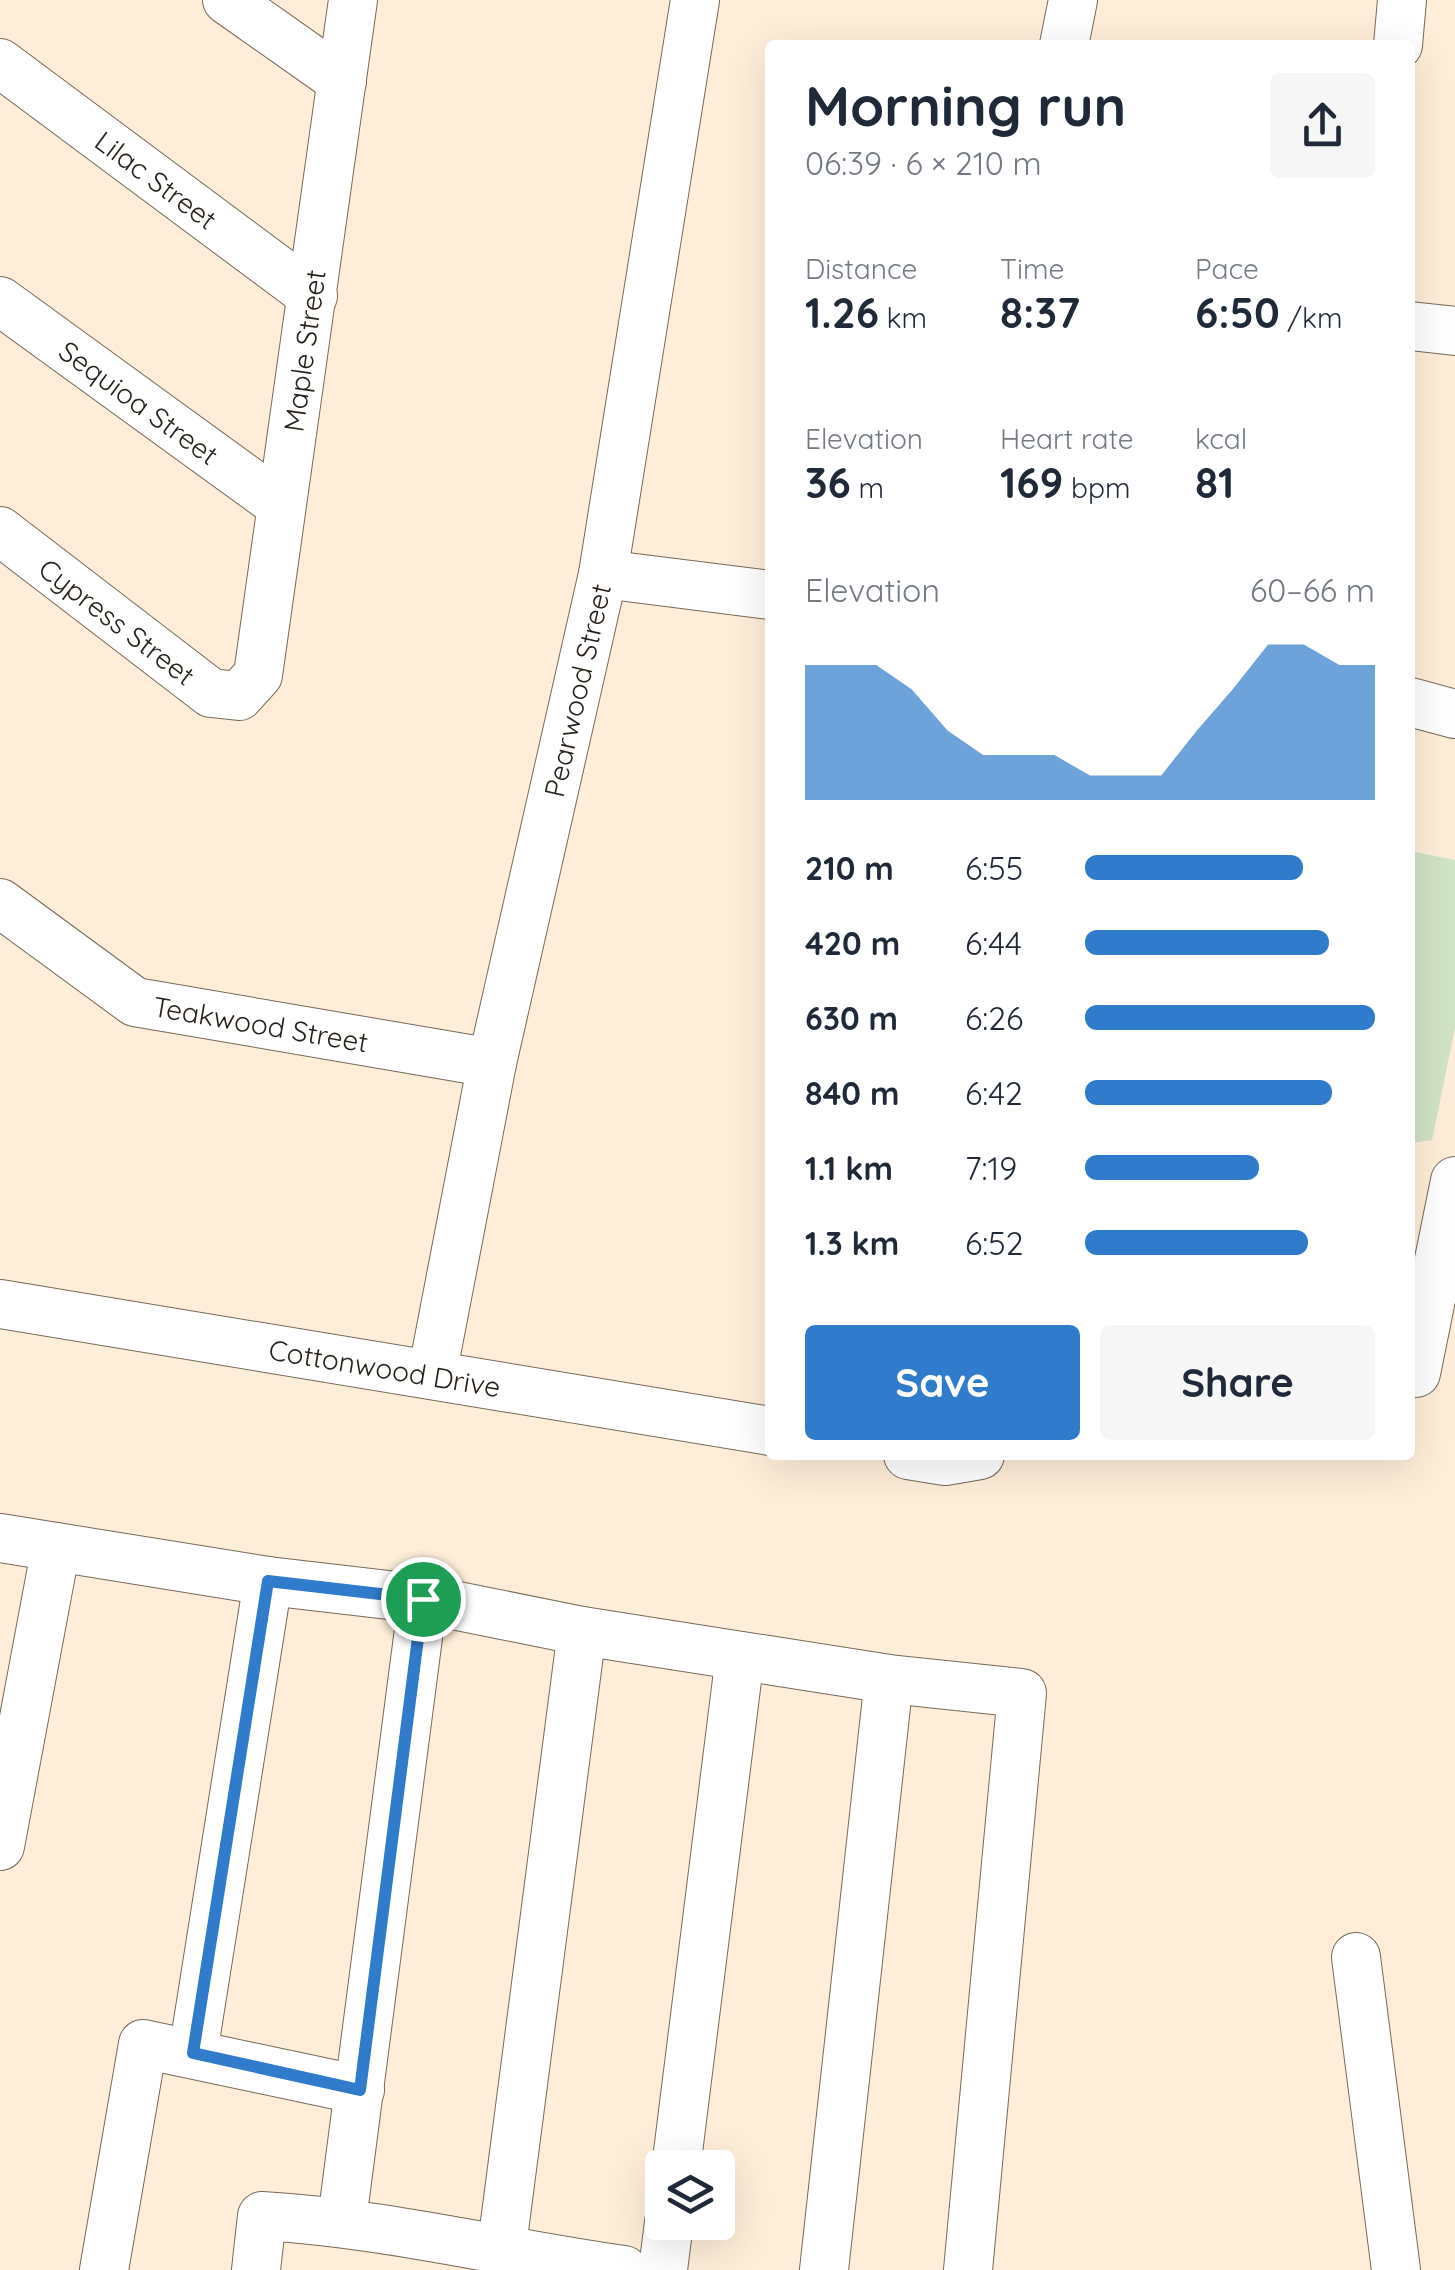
<!DOCTYPE html>
<meta charset="utf-8">
<style>
body{margin:0;font-family:Quicksand,sans-serif;background:#f6f6f7;color:#1f2937;height:100vh;display:flex;flex-direction:column;font-size:38px;white-space:nowrap}
*{box-sizing:border-box;margin:0}
p{font-size:32px;color:#747a83}
.icon{flex:none;width:55px;height:55px;fill:none;stroke:currentColor;stroke-width:2;stroke-linecap:round;stroke-linejoin:round}
.map{position:relative;flex:1;overflow:hidden}
.drawer{position:absolute;left:765px;top:40px;width:650px;height:1420px;display:flex;flex-direction:column;background:#fff;border-radius:10px;box-shadow:0 10px 40px #0002}
.drawer>*{flex:none}
.controls{position:absolute;left:645px;top:2150px;display:grid;gap:20px}
.controls a{display:grid;place-items:center;width:90px;height:90px;border-radius:10px;background:#fff;box-shadow:0 10px 40px #0002;font-size:50px}
.pin{position:absolute;display:grid;place-items:center;width:85px;height:85px;color:#fff;margin:-42px;border:5px solid #fff;border-radius:50%;box-shadow:0 2px 10px #0007}
.round{display:grid;place-items:center;flex:none;width:105px;height:105px;border-radius:10px;background:#f6f6f7}
.overview{display:flex;align-items:center;justify-content:space-between;height:170px;padding:0 40px}
h1{font-size:55px;font-weight:700;line-height:75px}
.stats{display:grid;grid-template-columns:repeat(3,1fr);gap:15px;height:170px;padding:10px 40px}
.stats div{display:grid;align-content:center}
.stats b{font-size:42px;font-weight:700}
.stats small{font-size:28px;font-weight:400}
.stats p{font-size:28px}
.chart{height:280px;padding:20px 40px}
.chart p{display:flex;justify-content:space-between}
.chart svg{width:100%;height:180px;margin-top:10px;fill:#307bcb;opacity:.7}
.action{display:flex;gap:20px;margin-top:auto;padding:20px 40px}
.action a{flex:1;height:115px;border-radius:10px;background:#307bcb;color:#fff;font-size:40px;font-weight:700;line-height:115px;text-align:center}
.action a+a{background:#f6f6f7;color:#1f2937}
ul{padding:0 40px;list-style:none;font-size:32px}
li{display:grid;grid-template-columns:160px 120px 1fr;align-items:center;height:75px}
li i{height:25px;border-radius:12px;background:#307bcb}
.map>svg:first-child{display:block}
.green{fill:#d1e3c6}
.lines{fill:none;stroke-linecap:round;stroke-linejoin:round}
.minor-casing{stroke:#766957;stroke-width:50}
.minor{stroke:#fff;stroke-width:48}
.route-casing{stroke:#fff;stroke-width:20}
.route{stroke:#307bcb;stroke-width:12}
.labels{text-anchor:middle;dominant-baseline:central;stroke-width:10;stroke-linejoin:round;paint-order:stroke}
.street-label{font-size:28px;fill:#27211a;stroke:#feeed9}
</style>
<div class="map">
<svg width="1455" height="2270" viewBox="0 0 1455 2270">
<rect width="100%" height="100%" fill="#feeed9"/>
<polygon class="green" points="1410,851 1455,860 1455,1028 1432,1140 1410,1143"/>
<g class="lines">
<defs>
<g id="minor">
<polyline points="227,0 342,81"/>
<polyline points="1064,45 1073,0"/>
<polyline points="1398,45 1402,0"/>
<path id="s1" d="M0,63L313,296"/>
<path id="s2" d="M0,301L281,505"/>
<polyline points="1410,326 1455,331"/>
<path id="s3" d="M0,531L211,693L239,696L258,675L353,0"/>
<polyline points="603,574 770,595"/>
<polyline points="1410,702 1455,714"/>
<path id="s4" d="M0,903L135,1002L492,1063"/>
<path id="s5" d="M0,1304L770,1431"/>
<polyline points="1416,1373 1455,1181"/>
<path id="s6" d="M432,1375L492,1063L603,574L695,0"/>
<polyline points="908,1455 945,1461 980,1455"/>
<polyline points="0,1538 268,1581 423,1599 582,1631 889,1679 1022,1693 968,2270"/>
<polyline points="0,1846 56,1547"/>
<polyline points="1356,1957 1396,2270"/>
<polyline points="193,2053 268,1581"/>
<polyline points="676,2168 740,1656"/>
<polyline points="342,2220 423,1599"/>
<polyline points="501,2253 582,1631"/>
<polyline points="104,2270 143,2044 360,2090"/>
<path d="M256,2270L262,2216C384,2223 503,2253 624,2270"/>
<polyline points="663,2270 669,2222"/>
<polyline points="824,2270 889,1679"/>
</g>
</defs>
<use href="#minor" class="minor-casing"/>
<use href="#minor" class="minor"/>
</g>
<g class="lines">
<defs>
<polygon id="route" points="268,1581 423,1599 360,2090 193,2053"/>
</defs>
<use href="#route" class="route-casing"/>
<use href="#route" class="route"/>
</g>
<g class="labels">
<g class="street-label">
<text stroke="none"><textPath href="#s1" startOffset="195">Lilac Street</textPath></text>
<text stroke="none"><textPath href="#s3" startOffset="650">Maple Street</textPath></text>
<text stroke="none"><textPath href="#s2" startOffset="172">Sequioa Street</textPath></text>
<text stroke="none"><textPath href="#s3" startOffset="148">Cypress Street</textPath></text>
<text stroke="none"><textPath href="#s6" startOffset="700">Pearwood Street</textPath></text>
<text stroke="none"><textPath href="#s4" startOffset="295">Teakwood Street</textPath></text>
<text stroke="none"><textPath href="#s5" startOffset="390">Cottonwood Drive</textPath></text>
</g>
</g>
</svg>
<div class="controls">
<a><svg class="icon" aria-label="layers" viewBox="0 0 24 24"><path d="M12 4l9 5-9 5-9-5zM3 14l9 5 9-5"/></svg></a>
</div>
<div class="pin" style="left:423px;top:1599px;background:#1e9e55"><svg class="icon" aria-label="arrive" viewBox="0 0 24 24"><path d="M6 21V4h12l-3 4 3 4H6"/></svg></div>
<section class="drawer">
<div class="overview"><div><h1>Morning run</h1><p>06:39 · 6 × 210 m</p></div><a class="round"><svg class="icon" aria-label="share" viewBox="0 0 24 24"><path d="M12 15V3M7 8l5-5 5 5M5 13v7h14v-7"/></svg></a></div>
<div class="stats">
<div><p>Distance</p><b>1.26<small> km</small></b></div>
<div><p>Time</p><b>8:37</b></div>
<div><p>Pace</p><b>6:50<small> /km</small></b></div>
</div>
<div class="stats">
<div><p>Elevation</p><b>36<small> m</small></b></div>
<div><p>Heart rate</p><b>169<small> bpm</small></b></div>
<div><p>kcal</p><b>81</b></div>
</div>
<div class="chart"><p><span>Elevation</span>60–66 m</p>
<svg viewBox="0 0 160 44" preserveAspectRatio="none"><path d="M0 44V11L10 11L20 11L30 17L40 27L50 33L60 33L70 33L80 38L90 38L100 38L110 27L120 17L130 6L140 6L150 11L160 11V44z"/></svg>
</div>
<ul>
<li><b>210 m</b>6:55<i style="width:75%"></i></li>
<li><b>420 m</b>6:44<i style="width:84%"></i></li>
<li><b>630 m</b>6:26<i style="width:100%"></i></li>
<li><b>840 m</b>6:42<i style="width:85%"></i></li>
<li><b>1.1 km</b>7:19<i style="width:60%"></i></li>
<li><b>1.3 km</b>6:52<i style="width:77%"></i></li>
</ul>
<div class="action"><a>Save</a><a>Share</a></div>
</section>
</div>
